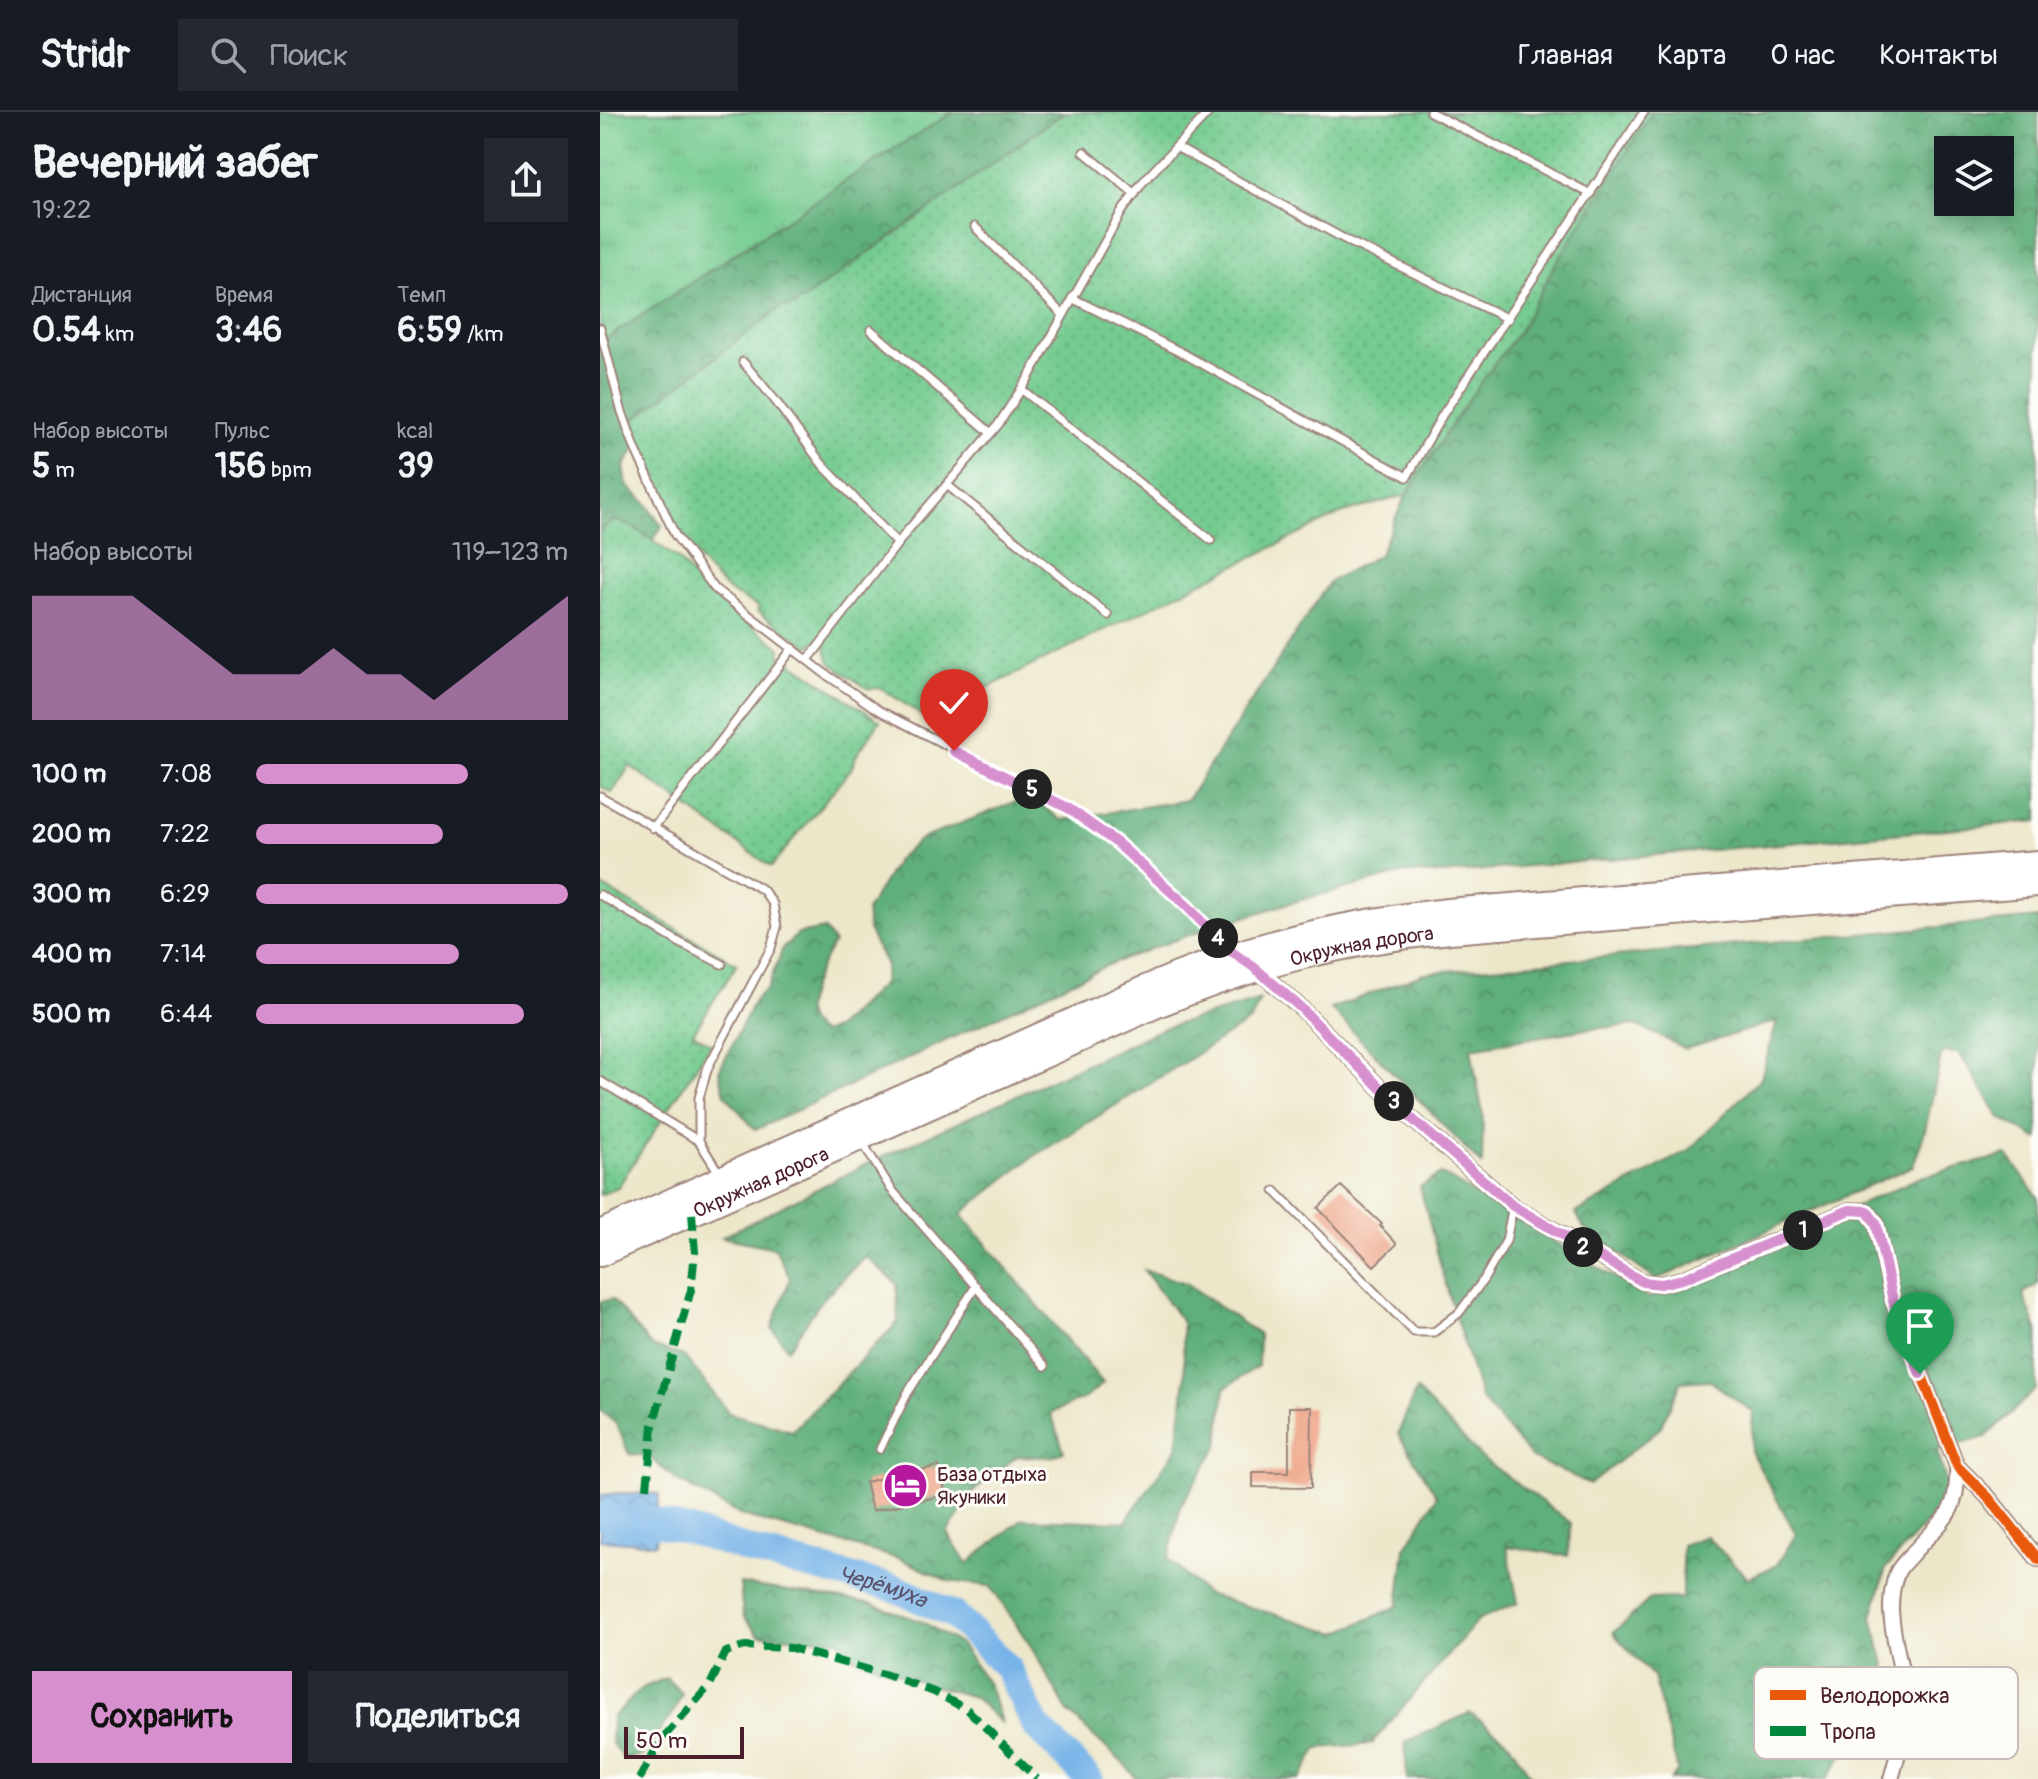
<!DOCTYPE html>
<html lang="ru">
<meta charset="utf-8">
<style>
body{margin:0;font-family:Pangolin,sans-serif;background:#242831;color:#f1f3f6;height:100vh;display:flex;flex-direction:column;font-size:30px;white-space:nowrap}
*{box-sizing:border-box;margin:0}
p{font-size:26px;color:#9ea1a6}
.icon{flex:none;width:44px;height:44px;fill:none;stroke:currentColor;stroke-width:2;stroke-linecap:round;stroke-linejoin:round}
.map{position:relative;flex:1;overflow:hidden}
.side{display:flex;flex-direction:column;background:#171b24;width:600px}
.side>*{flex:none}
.tools{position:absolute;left:1334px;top:24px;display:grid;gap:16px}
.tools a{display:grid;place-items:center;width:80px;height:80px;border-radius:0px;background:#171b24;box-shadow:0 4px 20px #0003;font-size:40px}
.scale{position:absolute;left:24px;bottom:20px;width:120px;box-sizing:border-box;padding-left:8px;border:4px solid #4a1f2b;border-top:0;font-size:22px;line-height:28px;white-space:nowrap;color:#4a1f2b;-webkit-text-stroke:6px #fdfcf7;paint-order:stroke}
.pin{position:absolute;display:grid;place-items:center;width:68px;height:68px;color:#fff;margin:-82px -34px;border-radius:50% 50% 50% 0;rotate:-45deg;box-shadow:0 0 8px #0007}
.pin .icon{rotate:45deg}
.km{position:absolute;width:40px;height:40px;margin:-20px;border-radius:50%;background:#222;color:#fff;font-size:22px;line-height:40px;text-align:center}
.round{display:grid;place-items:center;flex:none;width:84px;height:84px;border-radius:0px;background:#242831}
.head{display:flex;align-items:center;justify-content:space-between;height:136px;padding:0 32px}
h1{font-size:44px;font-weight:700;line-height:60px}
.figures{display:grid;grid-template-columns:repeat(3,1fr);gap:12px;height:136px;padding:8px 32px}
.figures div{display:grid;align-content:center}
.figures b{font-size:34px;font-weight:700}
.figures small{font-size:22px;font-weight:400}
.figures p{font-size:22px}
.chart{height:224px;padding:16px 32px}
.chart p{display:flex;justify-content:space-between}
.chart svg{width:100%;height:144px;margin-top:8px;fill:#d690ce;opacity:.7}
.button{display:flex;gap:16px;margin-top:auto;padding:16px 32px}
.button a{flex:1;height:92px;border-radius:0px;background:#d690ce;color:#111;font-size:32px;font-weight:700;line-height:92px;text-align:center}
.button a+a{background:#242831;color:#f1f3f6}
ul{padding:0 32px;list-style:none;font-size:26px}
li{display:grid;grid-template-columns:128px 96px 1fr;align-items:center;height:60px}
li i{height:20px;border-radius:10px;background:#d690ce}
header{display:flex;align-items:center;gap:48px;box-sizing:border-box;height:112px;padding:0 40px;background:#171b24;border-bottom:2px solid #363941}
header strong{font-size:38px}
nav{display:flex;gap:44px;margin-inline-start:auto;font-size:28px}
.search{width:560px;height:72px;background:#242831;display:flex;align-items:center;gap:20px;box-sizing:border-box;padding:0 28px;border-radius:0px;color:#9ea1a6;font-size:30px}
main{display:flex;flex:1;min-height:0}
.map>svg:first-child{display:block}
.grass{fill:url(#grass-tufts);stroke:#5f755e;stroke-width:2}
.forest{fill:url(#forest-crowns);stroke:#546752;stroke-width:2;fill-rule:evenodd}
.garden{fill:url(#garden-dots);stroke:#5f755e;stroke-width:2}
.water{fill:url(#water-waves);stroke:#60698a;stroke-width:2}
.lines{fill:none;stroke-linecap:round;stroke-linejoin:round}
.river{stroke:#76b3e8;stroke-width:28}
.building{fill:#ed9b7d}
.service-casing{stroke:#9c837a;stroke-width:11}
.minor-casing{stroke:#9c837a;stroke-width:18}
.primary-casing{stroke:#9c837a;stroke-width:28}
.service{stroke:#fff;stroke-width:7}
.minor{stroke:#fff;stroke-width:14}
.primary{stroke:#fff;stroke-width:24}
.quiet{stroke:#00873e;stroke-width:8;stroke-dasharray:16 8;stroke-linecap:butt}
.cycleway-casing{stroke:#fdfcf7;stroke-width:15}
.cycleway{stroke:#e8590c;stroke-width:10}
.route-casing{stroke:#fff;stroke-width:16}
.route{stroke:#d690ce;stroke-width:10}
.labels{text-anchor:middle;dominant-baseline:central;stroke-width:6;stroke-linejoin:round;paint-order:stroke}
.street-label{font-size:20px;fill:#4a1f2b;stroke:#fdfcf7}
.poi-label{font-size:20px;fill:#4a1f2b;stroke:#fdfcf7;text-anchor:start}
.water-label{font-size:22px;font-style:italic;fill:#59536d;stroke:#fdfcf7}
.key{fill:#fdfcf7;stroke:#c7baba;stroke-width:2}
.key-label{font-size:22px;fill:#4a1f2b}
</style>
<header>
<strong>Stridr</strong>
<div class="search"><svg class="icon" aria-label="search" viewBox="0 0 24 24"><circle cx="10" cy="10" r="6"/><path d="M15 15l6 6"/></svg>Поиск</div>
<nav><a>Главная</a><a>Карта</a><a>О нас</a><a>Контакты</a></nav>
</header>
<main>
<section class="side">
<div class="head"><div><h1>Вечерний забег</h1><p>19:22</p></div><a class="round"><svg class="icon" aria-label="share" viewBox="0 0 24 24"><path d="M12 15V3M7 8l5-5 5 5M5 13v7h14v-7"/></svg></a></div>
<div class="figures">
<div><p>Дистанция</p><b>0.54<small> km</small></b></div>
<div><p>Время</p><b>3:46</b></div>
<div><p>Темп</p><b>6:59<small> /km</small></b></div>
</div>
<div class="figures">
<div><p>Набор высоты</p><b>5<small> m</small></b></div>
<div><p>Пульс</p><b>156<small> bpm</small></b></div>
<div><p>kcal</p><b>39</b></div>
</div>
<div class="chart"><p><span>Набор высоты</span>119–123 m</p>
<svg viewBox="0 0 160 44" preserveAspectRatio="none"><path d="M0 44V6L10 6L20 6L30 6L40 14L50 22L60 30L70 30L80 30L90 22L100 30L110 30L120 38L130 30L140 22L150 14L160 6V44z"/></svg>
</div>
<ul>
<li><b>100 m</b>7:08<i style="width:68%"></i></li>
<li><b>200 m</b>7:22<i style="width:60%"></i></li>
<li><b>300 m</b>6:29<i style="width:100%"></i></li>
<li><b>400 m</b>7:14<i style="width:65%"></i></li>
<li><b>500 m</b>6:44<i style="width:86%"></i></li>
</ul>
<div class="button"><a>Сохранить</a><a>Поделиться</a></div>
</section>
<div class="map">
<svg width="1438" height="1667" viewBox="0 0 1438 1667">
<defs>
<pattern id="grass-tufts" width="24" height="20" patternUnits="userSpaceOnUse" patternTransform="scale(2)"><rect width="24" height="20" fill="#74cb90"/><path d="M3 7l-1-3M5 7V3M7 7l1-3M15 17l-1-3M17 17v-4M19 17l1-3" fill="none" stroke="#66ae7c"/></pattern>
<pattern id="forest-crowns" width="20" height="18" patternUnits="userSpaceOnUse" patternTransform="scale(2)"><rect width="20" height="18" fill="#5faf7a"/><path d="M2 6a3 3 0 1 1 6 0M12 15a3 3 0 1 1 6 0" fill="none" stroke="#508e64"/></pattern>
<pattern id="garden-dots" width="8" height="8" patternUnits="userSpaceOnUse" patternTransform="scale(2)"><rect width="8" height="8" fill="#74cb90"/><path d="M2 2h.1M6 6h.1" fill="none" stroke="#66ae7c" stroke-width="1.8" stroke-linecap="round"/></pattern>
<pattern id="water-waves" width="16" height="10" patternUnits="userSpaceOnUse" patternTransform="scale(2)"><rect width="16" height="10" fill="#76b3e8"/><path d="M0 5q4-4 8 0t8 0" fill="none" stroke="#6391bc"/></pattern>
</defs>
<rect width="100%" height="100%" fill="#fdfcf7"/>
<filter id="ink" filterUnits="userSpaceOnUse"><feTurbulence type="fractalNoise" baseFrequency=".0125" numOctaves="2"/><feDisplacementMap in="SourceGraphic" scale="16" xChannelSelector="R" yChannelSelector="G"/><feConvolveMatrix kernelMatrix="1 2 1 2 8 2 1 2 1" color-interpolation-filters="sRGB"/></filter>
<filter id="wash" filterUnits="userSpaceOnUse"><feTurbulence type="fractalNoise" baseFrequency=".006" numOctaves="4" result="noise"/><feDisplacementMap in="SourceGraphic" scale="32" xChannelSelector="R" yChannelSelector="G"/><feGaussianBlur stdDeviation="1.8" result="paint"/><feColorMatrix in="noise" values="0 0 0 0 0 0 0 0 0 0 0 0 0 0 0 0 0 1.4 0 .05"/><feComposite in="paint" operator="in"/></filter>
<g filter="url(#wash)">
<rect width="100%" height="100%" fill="#ede7ca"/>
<polygon class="grass" points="0,0 354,0 297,35 0,231"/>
<g class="forest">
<polygon points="354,0 465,0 200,190 187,197 184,193 32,309 39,330 24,355 27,373 47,392 62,414 53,428 35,416 0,419 0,231 297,35"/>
<path d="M1052,0H1438V709L841,762L805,761L686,792L589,823L512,851L155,1018L125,982L119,959L155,887L167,877L183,836L198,822L224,817L234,831C223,847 209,877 206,896C205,907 213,916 221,921L235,917L283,872L286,853L268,818L266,799L297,748L319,728L430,684L461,708L587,688L730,469L779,443L806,383L866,291L921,216L953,156ZM1348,38H1400V90H1348Z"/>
<polygon points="1438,806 1438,1027 1400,1006 1359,941 1342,940 1325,1019 1313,1054 1056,1168 984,1116 976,1101 1090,1037 1161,966 1177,909 1086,937 1036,913 987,917 871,936 883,1004 882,1053 731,897 824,861"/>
<polygon points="660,888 651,908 430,1047 361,1102 503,1271 487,1285 451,1301 464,1340 451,1345 417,1344 375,1378 347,1421 367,1452 422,1407 525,1410 577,1336 585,1267 582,1210 544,1158 586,1171 659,1223 658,1254 625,1276 618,1334 581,1393 568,1447 606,1482 738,1521 798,1494 805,1436 837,1384 798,1322 816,1278 882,1346 971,1411 968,1444 907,1434 918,1491 879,1507 771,1632 718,1636 700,1667 536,1667 527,1655 468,1600 430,1533 390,1474 348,1469 301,1447 142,1404 76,1368 48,1344 29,1342 17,1313 0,1298 0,1190 12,1187 51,1234 84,1244 129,1301 192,1319 298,1210 297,1172 265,1144 222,1188 188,1237 172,1216 190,1166 175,1136 122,1125 256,1057 564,916"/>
<polygon points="1407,1043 1438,1085 1438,1172 1423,1182 1438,1220 1436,1277 1386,1325 1337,1338 1350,1384 1286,1456 1272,1505 1299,1603 1244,1641 1227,1667 1071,1667 1078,1659 1053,1564 1013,1521 1050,1487 1082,1486 1082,1433 1106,1424 1148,1466 1177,1453 1196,1422 1151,1340 1153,1300 1109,1268 1081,1270 1060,1316 990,1372 932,1346 881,1287 845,1170 820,1075 841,1062 1049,1186 1321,1065"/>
<polygon points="140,1472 270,1491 323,1510 361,1533 389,1574 402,1612 374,1585 330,1573 248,1543 239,1528 159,1523 143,1504"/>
<polygon points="66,1566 82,1581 75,1597 42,1644 23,1647 11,1630 12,1606 42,1576"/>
<polygon points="870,1601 908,1629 933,1667 807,1667 805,1630"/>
</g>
<g class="garden">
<path d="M465,0H1052L953,156L921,216L866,291L806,383L740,402L326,606L281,576L268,577L230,551L226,536L217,528L209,535L157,499L160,496C150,489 138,486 128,478C79,437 52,368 32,309L184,193L187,196L200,190Z"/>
<polygon points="14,408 35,416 78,447 106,480 181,536 180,543 280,609 256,644 251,657 171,755 30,654 12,681 0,674 0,419"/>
<polygon points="0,773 137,852 93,921 111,932 18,1075 0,1083"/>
</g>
<polygon class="water" points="21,1381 59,1382 55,1432 0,1428 0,1383"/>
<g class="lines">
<path class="river" id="s1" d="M0,1404L57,1411L91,1419L155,1440L297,1477L354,1503L407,1555L436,1614L489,1667"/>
</g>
<g id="blocks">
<g class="building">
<polygon points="741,1074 782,1112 780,1114 797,1132 774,1154 718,1096"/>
<polygon points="689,1295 712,1295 711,1376 653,1375 653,1360 689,1360"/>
<polygon points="339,1354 346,1383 272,1399 265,1370"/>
</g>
</g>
</g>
<g filter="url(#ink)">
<use href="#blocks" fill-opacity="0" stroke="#9c837a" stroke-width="2"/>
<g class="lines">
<defs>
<g id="service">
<polyline points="830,0 991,82"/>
<polyline points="576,35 750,130 908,207"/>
<polyline points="484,40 535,82"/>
<polyline points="375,115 462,202"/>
<polyline points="472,186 586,243 807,365 843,302 1044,0"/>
<polyline points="0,216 21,297 35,336 75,423 115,477 224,561 278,598 468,696 542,752 607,813 630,839"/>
<polyline points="271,218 391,321"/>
<polyline points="143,250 174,287 222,352 298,432"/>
<polyline points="421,277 611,428"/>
<polyline points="347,373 508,503"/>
<polyline points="208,548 308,418 398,313 426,270 521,101 542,71 609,0"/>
<polyline points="0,684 163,778 173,792 177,815 171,836 108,955 99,986 99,1029"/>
<polyline points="53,716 193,536"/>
<polyline points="0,783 82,832 122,852"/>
<polyline points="0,969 99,1029 119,1061"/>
<polyline points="261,1028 291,1077 445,1254"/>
<polyline points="675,1079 814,1220 834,1220 859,1201 884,1167 906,1129 913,1094"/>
<polyline points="280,1337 307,1282 376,1174"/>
</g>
<g id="minor">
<polyline points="654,855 701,896 803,999 913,1094 1043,1170 1061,1172 1082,1167 1250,1098 1267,1099 1276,1111 1293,1189 1357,1354 1388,1385 1438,1447"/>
<path d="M1291,1667C1299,1640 1306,1611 1304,1582C1302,1542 1281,1502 1297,1461C1300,1454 1307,1448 1312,1442C1342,1408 1359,1403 1357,1354"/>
</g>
<g id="primary">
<path d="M0,1121L548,875C647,833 741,810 848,799L1438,751"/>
<path id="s2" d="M0,1142L557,893C657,852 742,830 850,819L1438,772"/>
</g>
</defs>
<use href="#service" class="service-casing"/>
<use href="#minor" class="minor-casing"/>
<use href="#primary" class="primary-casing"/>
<use href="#service" class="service"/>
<use href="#minor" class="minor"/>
<use href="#primary" class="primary"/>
<g class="quiet">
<polyline points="47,1376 53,1313 91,1178 95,1140 92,1101"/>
<polyline points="39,1667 61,1628 110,1573 126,1540 145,1534 191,1536 284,1562 334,1580 368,1598 437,1667"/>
</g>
<defs>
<polyline id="cycleway" points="634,841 655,856 701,896 803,999 913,1094 1043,1170 1061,1172 1082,1167 1250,1098 1267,1099 1276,1111 1293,1189 1357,1354 1388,1385 1438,1447"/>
</defs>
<use href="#cycleway" class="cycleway-casing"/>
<use href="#cycleway" class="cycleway"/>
</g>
</g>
<g class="lines" filter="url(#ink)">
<defs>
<polyline id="route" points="354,639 468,696 517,731 587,794 626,836 655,856 701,896 803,999 913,1094 1043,1170 1061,1172 1082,1167 1250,1098 1267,1099 1276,1111 1293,1189 1320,1262"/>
</defs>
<use href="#route" class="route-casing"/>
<use href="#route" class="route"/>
</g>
<defs>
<symbol id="hotel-disc" viewBox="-11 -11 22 22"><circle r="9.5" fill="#b5179e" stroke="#fdfcf7"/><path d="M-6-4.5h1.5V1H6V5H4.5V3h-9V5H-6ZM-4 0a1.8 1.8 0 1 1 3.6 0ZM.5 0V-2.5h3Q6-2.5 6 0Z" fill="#fff"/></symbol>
</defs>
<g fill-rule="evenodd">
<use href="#hotel-disc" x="280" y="1348" width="51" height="51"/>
</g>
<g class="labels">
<g class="street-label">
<text stroke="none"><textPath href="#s2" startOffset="824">Окружная дорога</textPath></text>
<text stroke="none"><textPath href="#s2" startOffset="176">Окружная дорога</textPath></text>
</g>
<g class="poi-label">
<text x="337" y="1362">База отдыха<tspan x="337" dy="23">Якуники</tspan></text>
</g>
<g class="water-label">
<text stroke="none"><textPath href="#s1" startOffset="292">Черёмуха</textPath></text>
</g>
</g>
<rect x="1154" y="1555" width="264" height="92" rx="12" class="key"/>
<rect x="1170" y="1578" width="36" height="10" fill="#e8590c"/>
<rect x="1170" y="1614" width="36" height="10" fill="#00873e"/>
<g class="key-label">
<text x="1220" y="1591">Велодорожка</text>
<text x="1220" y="1627">Тропа</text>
</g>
</svg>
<div class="tools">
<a><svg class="icon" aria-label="layers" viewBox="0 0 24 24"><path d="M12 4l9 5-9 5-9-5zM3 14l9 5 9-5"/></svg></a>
</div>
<div class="scale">50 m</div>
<div class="pin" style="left:1320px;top:1262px;background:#1e9e55"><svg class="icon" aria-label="arrive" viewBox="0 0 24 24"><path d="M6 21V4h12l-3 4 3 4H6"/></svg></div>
<div class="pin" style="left:354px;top:639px;background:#d93025"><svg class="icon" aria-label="check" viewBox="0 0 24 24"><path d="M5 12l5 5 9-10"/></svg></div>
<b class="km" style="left:1203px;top:1118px">1</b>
<b class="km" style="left:983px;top:1135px">2</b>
<b class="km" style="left:794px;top:989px">3</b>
<b class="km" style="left:618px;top:826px">4</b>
<b class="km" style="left:432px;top:677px">5</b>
</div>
</main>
